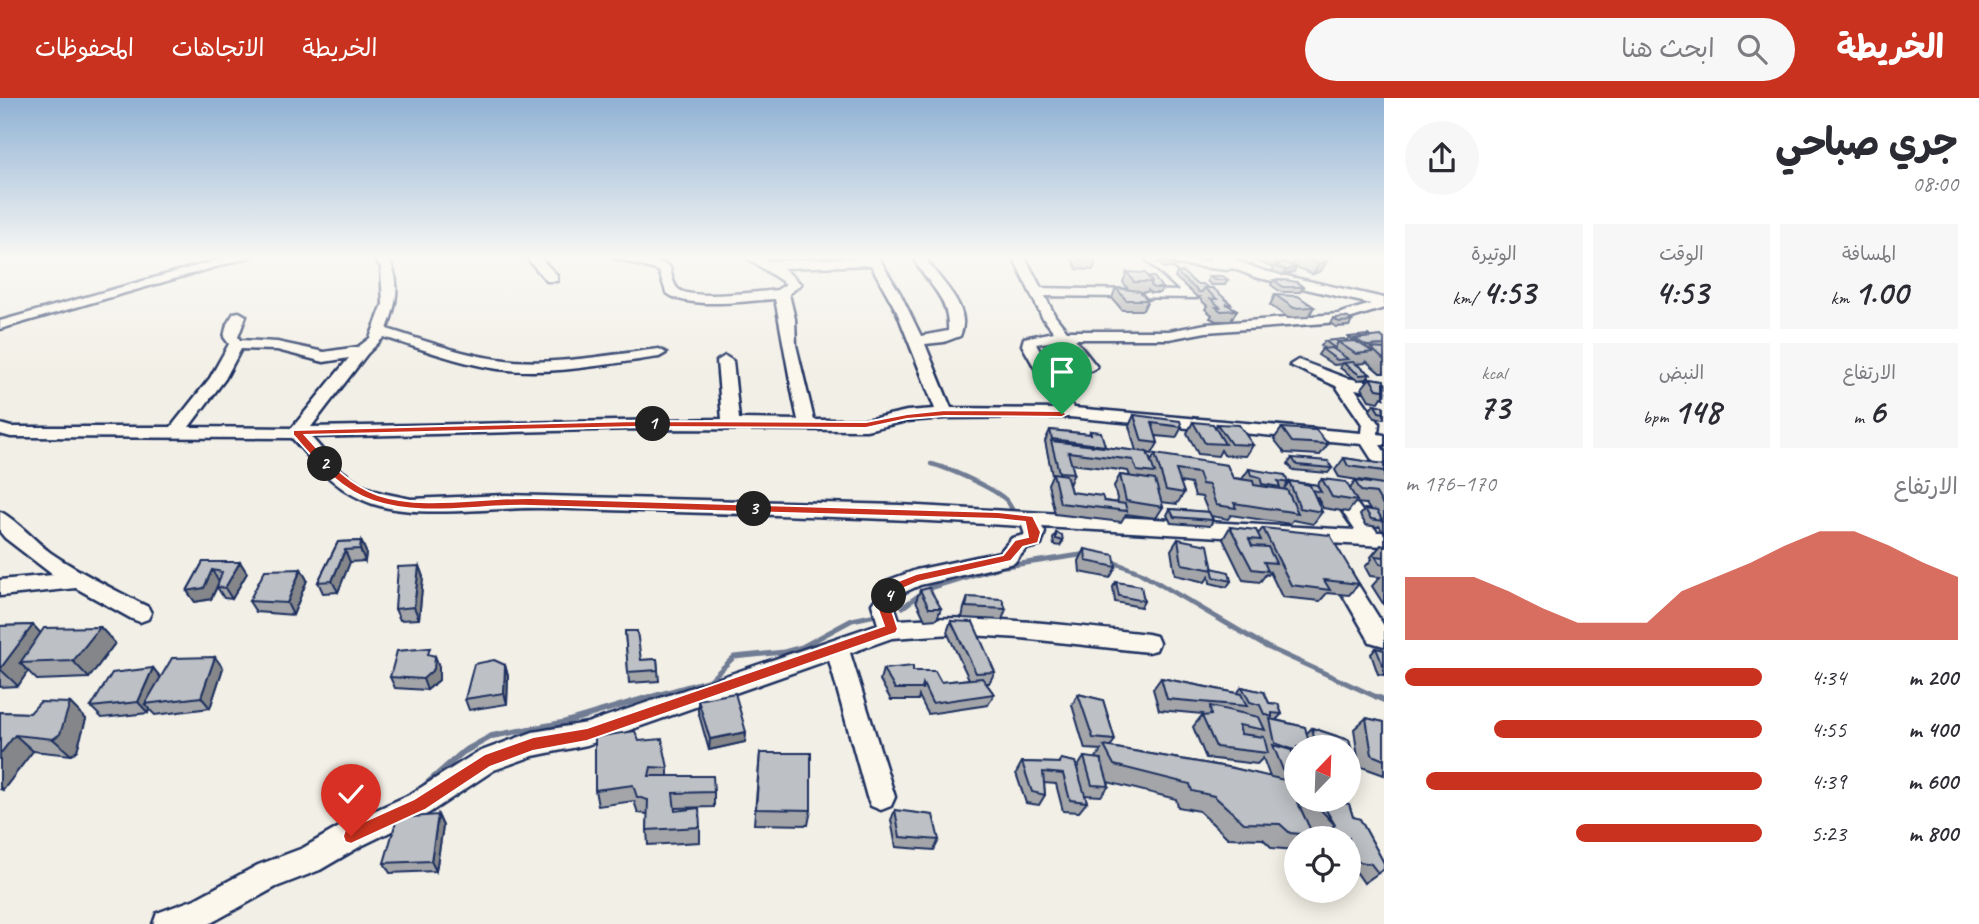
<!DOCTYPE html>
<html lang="ar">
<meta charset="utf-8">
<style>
body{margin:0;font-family:Caveat,"Playpen Sans Arabic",sans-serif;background:#f7f7f7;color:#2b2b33;direction:rtl;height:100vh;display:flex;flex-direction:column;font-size:26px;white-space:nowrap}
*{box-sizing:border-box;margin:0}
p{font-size:23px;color:#7c7c81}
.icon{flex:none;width:38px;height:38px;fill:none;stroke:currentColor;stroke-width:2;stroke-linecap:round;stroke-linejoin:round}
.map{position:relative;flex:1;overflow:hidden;direction:ltr}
.details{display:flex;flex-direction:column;background:#fff;width:595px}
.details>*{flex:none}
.needle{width:46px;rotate:23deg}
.fabs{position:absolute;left:1284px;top:637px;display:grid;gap:14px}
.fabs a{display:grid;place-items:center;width:77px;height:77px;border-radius:50%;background:#fff;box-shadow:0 4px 18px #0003;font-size:35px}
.pin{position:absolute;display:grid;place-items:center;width:60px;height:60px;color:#fff;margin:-72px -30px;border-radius:50% 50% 50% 0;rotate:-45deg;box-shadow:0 0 7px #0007}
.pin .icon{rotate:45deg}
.km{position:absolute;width:35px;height:35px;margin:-18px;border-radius:50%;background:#222;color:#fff;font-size:19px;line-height:35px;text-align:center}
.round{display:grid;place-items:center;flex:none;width:74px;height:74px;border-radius:37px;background:#f7f7f7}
.summary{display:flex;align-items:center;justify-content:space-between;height:119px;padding:0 21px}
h1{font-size:38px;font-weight:700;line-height:52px}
.metrics{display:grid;grid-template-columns:repeat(3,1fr);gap:10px;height:119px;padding:7px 21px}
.metrics div{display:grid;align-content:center;border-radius:0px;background:#f7f7f7;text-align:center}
.metrics b{font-size:35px;font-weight:700}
.metrics small{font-size:19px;font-weight:400}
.metrics p{font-size:19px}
.chart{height:196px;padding:14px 21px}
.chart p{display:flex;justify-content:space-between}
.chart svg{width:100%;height:126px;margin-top:7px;fill:#c8321e;opacity:.7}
ul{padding:0 21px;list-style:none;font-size:23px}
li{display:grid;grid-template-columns:112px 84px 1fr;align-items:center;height:52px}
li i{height:18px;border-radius:9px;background:#c8321e}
header{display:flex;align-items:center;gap:42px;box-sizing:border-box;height:98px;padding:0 35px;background:#c8321e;color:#fff}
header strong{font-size:33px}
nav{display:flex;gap:38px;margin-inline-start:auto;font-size:24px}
.search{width:490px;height:63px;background:#f7f7f7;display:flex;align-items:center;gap:18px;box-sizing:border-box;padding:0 24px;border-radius:38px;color:#7c7c81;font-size:26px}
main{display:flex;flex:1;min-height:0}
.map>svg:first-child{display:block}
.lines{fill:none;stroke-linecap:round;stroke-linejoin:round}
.stream-far2{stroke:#707b93;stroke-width:4.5}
.stream-far1{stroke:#707b93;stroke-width:5}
.stream{stroke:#707b93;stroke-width:6}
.minor-casing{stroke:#1b2f5e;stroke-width:5}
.minor{fill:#fbf7ec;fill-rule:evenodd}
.wall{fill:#a3a5a9;stroke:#1b2f5e;stroke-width:2;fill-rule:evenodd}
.shaded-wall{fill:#848689;stroke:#1b2f5e;stroke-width:2}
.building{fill:#bdc0c4;stroke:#1b2f5e;stroke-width:2}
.route{fill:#c8321e;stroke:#fff;stroke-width:2}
</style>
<header>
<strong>الخريطة</strong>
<div class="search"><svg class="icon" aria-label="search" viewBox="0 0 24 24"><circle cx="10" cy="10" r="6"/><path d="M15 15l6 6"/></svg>ابحث هنا</div>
<nav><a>الخريطة</a><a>الاتجاهات</a><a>المحفوظات</a></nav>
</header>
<main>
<section class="details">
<div class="summary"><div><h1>جري صباحي</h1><p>08:00</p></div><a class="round"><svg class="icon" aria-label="share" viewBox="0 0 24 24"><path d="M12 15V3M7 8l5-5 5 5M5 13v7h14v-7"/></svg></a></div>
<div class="metrics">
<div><p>المسافة</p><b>1.00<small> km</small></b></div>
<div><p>الوقت</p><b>4:53</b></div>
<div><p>الوتيرة</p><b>4:53<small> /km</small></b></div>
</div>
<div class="metrics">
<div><p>الارتفاع</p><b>6<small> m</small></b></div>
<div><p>النبض</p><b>148<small> bpm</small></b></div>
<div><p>kcal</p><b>73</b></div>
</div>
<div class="chart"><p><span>الارتفاع</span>170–176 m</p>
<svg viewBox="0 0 160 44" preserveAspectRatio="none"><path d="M0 44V22L10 22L20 22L30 27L40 33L50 38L60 38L70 38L80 27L90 22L100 17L110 11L120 6L130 6L140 11L150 17L160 22V44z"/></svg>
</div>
<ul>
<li><b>200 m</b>4:34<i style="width:100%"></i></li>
<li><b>400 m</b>4:55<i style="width:75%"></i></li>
<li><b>600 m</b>4:39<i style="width:94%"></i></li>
<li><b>800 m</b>5:23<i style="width:52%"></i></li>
</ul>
</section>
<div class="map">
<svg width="1384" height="826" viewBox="0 0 1384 826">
<rect width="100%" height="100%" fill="#f2efe6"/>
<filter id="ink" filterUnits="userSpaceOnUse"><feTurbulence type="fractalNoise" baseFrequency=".0143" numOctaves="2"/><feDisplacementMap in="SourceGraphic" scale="14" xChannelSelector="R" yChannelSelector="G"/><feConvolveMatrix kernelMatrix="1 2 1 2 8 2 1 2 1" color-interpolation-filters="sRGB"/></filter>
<g filter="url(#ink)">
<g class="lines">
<path class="stream-far2" d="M931,366C946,369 995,391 1006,402C1010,406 1012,412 1015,416"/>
<g class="stream-far1">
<polyline points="1110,463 1139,474 1267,549 1381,601"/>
<polyline points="903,509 929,490 999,469 1087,456"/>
<polyline points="643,601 710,582 734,559 784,554 802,549 852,522 876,517"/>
</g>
<g class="stream">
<polyline points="1377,599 1384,602"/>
<polyline points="423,689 463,654 492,638 562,625 649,599"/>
</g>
<defs>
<g id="minor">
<polygon points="229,159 250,159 0,231 0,223"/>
<path d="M373,159H386C403,180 396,208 387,231C423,242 460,256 497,261C550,269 606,257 659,251L666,255L659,259C606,266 551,278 498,271C459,265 422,251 384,239L367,256L311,329L722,321L717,263L725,258L733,263L739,321L798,322C789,281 783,241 775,201C750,202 685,213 666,194L659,173L612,159C633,159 650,160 669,168C672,175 672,184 677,190C687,203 760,194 777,192L786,186L746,159H762L769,163L878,159L900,195L921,238L948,233C950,198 926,186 913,159H925C937,182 974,208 960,238L944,244L925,246L951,310L1058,311L1022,247L1024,240L1054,234L1042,219L1013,159H1025L1041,190L1180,193L1143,159L1213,163L1208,159H1227L1264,173L1384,200V210L1339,224L1206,234L1169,241H1075L1097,269L1089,274L1084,272L1060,242L1036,246L1074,310L1361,335L1362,326L1336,288L1290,267L1298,262L1346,280L1384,286V296L1355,291L1379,325L1378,336L1384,337V347H1380L1384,353V373L1378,371L1362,346L1069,319L945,320L907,323L866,332L636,331L311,339L339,371L363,388L382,395L411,401L505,397L900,407L1355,432L1327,391L1329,387H1343L1377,434H1384V448L1042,429L1045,434L1041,447L1026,451L1014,465L920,487L905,494L894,507L899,522C983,516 1065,527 1148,536L1156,538L1159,545L1156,552L1148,554L1021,540L952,536L892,540L850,555L895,699L891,708L881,712L871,708L867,699L829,562L587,647L533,658L494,672L429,715L361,748L320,772L276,789L209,826H153L157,815L195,801L258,767L303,750L341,728L409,697L476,655L533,634L587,625L878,526L872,506L889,482L916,472L1000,454L1012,440L1025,437L1022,428C862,418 701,415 541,410C490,409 420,421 373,406C337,394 316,367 292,340L11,339L0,336V326L11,329H171L210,280L229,246L224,239L227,226L234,215L239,214L246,218L238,239L240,242L277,244L324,254L358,249L370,240L383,206L381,169ZM1166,165L1227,172L1232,170L1255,179L1371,206L1338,216L1206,226L1169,233H1067L1055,218L1045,198L1197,200V194ZM871,167L897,214L935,311L907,313L866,322H814L796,247L795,221L789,196L801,186L783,170ZM241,251L277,252L324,264L349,260L292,330L189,329L225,281Z"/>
<polygon points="526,159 539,159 557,177 557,183 547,183"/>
<path d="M0,414C11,417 38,446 51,455C82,476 115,492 148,509L151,515L148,521L140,524L132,521L76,490L0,498V482L53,477L5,440L0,434Z"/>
<polygon points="1338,463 1345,466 1384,528 1384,548 1370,544 1328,471 1331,466"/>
</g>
</defs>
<use href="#minor" class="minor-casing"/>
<use href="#minor" class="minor"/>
</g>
<g class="wall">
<polygon points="1071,159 1095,159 1096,163 1093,172 1077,171"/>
<polygon points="1160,159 1175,166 1173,170 1164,170 1158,164"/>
<polygon points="1255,159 1287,159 1284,165 1292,167 1296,159 1317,159 1327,163 1321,173 1313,176 1296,169 1294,174 1283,177 1272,173 1274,170 1254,162"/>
<polygon points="1127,174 1162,190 1160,195 1151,195 1148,192 1147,194 1141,194 1148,202 1143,212 1122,212 1112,200 1116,190 1128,191 1123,184"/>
<polygon points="1177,175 1196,186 1208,190 1231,206 1230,208 1237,212 1231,223 1216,223 1210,220 1212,217 1205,211 1207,208 1199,200 1200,199 1197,199 1175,179"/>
<polygon points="1209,178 1228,182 1225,187 1211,187 1207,183"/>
<polygon points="1274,182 1303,189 1300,194 1281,194 1271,187"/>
<polygon points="1275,197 1314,209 1308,219 1288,220 1270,207"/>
<polygon points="1334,220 1352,223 1349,228 1336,229 1330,225"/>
<polygon points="1349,239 1384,241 1384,275 1380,275 1366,263 1365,265 1356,266 1370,276 1367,281 1357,282 1340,270 1342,266 1334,267 1318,257 1322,251 1325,251 1321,248 1325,243 1346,243"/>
<polygon points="1370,280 1384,282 1384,300 1382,299 1379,304 1369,302 1362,290"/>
<polygon points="1374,306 1384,309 1384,321 1375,320 1370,312"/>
<path d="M1134,317L1182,329L1176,340L1156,338L1158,345L1152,356L1148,355L1151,364L1155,356L1233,380L1242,381L1249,371L1288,385L1284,391L1289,383L1317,387L1322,381L1350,391L1355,383L1384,387V435L1379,428L1378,429L1366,427L1360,417L1365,411L1370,412L1366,406L1355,405L1348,414L1323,410L1317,399H1315L1322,414L1313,426L1293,422L1290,426L1231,417L1228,421L1211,418L1213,422L1210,428L1171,425L1167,417L1170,411L1208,414L1202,399L1195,398L1191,386L1180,384L1184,395L1177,406L1161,404L1163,409L1156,420L1126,416L1121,424L1055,416L1048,386L1052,377L1045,343L1050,332L1089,336L1090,333L1105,348V349L1136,353L1129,328ZM1071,366L1128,373L1130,378L1120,377L1114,388L1118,405L1104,403L1071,394L1069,387L1074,375Z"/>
<polygon points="1193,324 1215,330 1217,326 1253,347 1246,358 1224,357 1221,352 1218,358 1198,356 1187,335"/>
<polygon points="1282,330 1328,346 1320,357 1285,355 1274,341"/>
<polygon points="1292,360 1332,370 1328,375 1293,372 1288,366"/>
<polygon points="1344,360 1384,366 1384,385 1383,386 1339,379 1335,372"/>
<polygon points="1230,429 1258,436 1263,430 1359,486 1349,497 1327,495 1320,503 1282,499 1270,474 1268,477 1266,476 1260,484 1243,482 1223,441"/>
<polygon points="1056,435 1063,443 1060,448 1054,447 1053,441"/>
<polygon points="1178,441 1212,470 1231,483 1227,489 1210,485 1209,478 1205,484 1175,477 1171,452"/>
<polygon points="361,443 366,454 365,463 350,464 338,494 323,495 318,484 338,444"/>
<polygon points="1381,447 1384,448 1384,507 1372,488 1380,479 1370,478 1365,469 1372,461 1371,459"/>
<polygon points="1085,451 1116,469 1110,480 1080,474 1079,463"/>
<polygon points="203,464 240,464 247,475 232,501 224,500 217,489 218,487 211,501 195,504 187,493"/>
<polygon points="419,468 423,479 419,521 400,522 395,511"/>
<polygon points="301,471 307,482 293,517 256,514 249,503"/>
<polygon points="1116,484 1144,503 1141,509 1115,504 1113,489"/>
<polygon points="920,492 941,510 937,521 925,522 916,503"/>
<polygon points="968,499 1006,511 1002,522 962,520 964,510"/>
<polygon points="951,523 995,574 989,585 986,585 994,596 988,607 928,616 919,598 918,602 891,602 880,582 883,571 941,584 969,581 947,534"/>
<polygon points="33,527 40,535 100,529 115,545 89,580 37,582 28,573 18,588 0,589 0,528"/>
<polygon points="625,533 641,562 657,561 659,583 629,585"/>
<polygon points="1376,550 1384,552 1384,577 1378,576 1371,556"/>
<polygon points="433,558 435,558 439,569 439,582 427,592 395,590 390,579"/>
<polygon points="505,567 508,578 507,606 469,612 465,601"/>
<polygon points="153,570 161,580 223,570 210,610 155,617 149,611 148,615 102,620 91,609"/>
<polygon points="1161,580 1237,595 1242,589 1264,594 1269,605 1278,606 1282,616 1276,622 1305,629 1306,636 1312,630 1349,642 1356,669 1349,675 1349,649 1297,649 1297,682 1294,684 1297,685 1297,702 1330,702 1349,706 1353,719 1360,721 1384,765 1384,771 1364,785 1357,775 1349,774 1349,740 1319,740 1319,739 1315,740 1312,738 1309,740 1297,740 1297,750 1295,752 1272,750 1263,741 1228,740 1199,713 1178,709 1176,701 1108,684 1109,688 1101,698 1085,697 1087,704 1079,714 1063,713 1056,686 1044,685 1045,697 1039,707 1026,705 1016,675 1022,664 1058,665 1061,661 1075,664 1080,681 1077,670 1084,659 1095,661 1101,652 1085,651 1072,607 1078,596 1103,602 1115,642 1110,649 1233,670 1270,679 1263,660 1257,666 1206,660 1193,629 1203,616 1159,612 1153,591"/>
<polygon points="698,602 746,634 745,644 709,652 698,613"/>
<polygon points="70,605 86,621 77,652 71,657 33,653 3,692 0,691 0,614 30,615"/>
<polygon points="1366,620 1384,624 1384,677 1359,668 1354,631"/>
<polygon points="639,643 668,670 668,678 714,694 714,709 675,710 675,713 700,729 700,744 648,747 647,732 648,716 638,715 634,703 598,708 595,692"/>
<polygon points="760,655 811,712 808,727 754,726"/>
<polygon points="895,712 939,742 934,752 896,749 891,722"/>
<polygon points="438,717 443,728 436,773 390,775 384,765"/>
</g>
<g class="shaded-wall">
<polygon points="1282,159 1287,159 1283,166 1275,168 1274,170 1279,160"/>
<polygon points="1327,163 1321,173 1313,176 1319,166"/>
<polygon points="1296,169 1294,174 1283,177 1286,172"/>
<polygon points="361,443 366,454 365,463 360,451"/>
<polygon points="345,452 350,464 338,494 332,483"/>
<polygon points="240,464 247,475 232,501 225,490"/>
<polygon points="419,468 423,479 419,521 414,509"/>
<polygon points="301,471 307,482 293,517 287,505"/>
<polygon points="212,472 219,484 211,501 195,504 187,493"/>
<polygon points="33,527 49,544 20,565 28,573 18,588 0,571"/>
<polygon points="100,529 115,545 89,580 73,563"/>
<polygon points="435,558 439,569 439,582 427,592 423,581"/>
<polygon points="215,559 223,570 210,610 201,599"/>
<polygon points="505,567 508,578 507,606 504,595"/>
<polygon points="153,570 162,581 145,606 149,611 148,615 138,604"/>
<polygon points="70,605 86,621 77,652 71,657 53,641"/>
<polygon points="746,634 745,644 709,652 710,641"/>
<polygon points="15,637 33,653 3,692 0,689 0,656"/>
<polygon points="438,717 443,728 436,773 431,763"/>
</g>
<g class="building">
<polygon points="1079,159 1095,159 1096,163 1080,162"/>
<polygon points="1160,159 1169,159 1175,166 1166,165"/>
<polygon points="1301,159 1317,159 1327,163 1319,166"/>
<polygon points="1285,165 1296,169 1286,172 1275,168"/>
<polygon points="1127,174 1145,175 1152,184 1134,184"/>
<polygon points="1183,174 1196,186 1203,186 1208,190 1204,190 1202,194 1199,194 1177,175"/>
<polygon points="1209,178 1223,178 1228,182 1214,182"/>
<polygon points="1148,179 1154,179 1162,190 1153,190 1151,187 1152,184"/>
<polygon points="1274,182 1285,182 1297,184 1303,189 1283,189"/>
<polygon points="1116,190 1139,193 1148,202 1126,202"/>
<polygon points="1204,190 1213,190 1231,206 1226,206 1237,212 1221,213 1216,209 1220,209 1211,201 1217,201"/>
<polygon points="1275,197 1298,198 1314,209 1294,210"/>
<polygon points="1347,219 1352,223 1339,224 1334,220"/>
<polygon points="1368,237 1371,239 1355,241 1354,243 1349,239"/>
<polygon points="1381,238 1384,241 1384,247 1367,248 1355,241"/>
<polygon points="1344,241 1347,244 1338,244 1335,250 1325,243"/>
<polygon points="1355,243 1373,254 1356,256 1338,244"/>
<polygon points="1332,250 1348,261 1337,262 1322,251"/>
<polygon points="1371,250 1384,251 1384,262"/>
<polygon points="1353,264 1370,276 1360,277 1343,265"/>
<polygon points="1370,280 1384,282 1384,292 1377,291"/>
<polygon points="1374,306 1383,308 1384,315 1379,314"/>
<polygon points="1134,317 1180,323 1182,329 1152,325 1158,345 1142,343"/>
<polygon points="1193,324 1213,326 1225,346 1205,345"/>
<polygon points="1217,326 1239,327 1253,347 1231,346"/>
<polygon points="1282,330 1316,332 1328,346 1292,344"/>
<polygon points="1050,332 1091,336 1090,333 1101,334 1105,348 1052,341"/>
<polygon points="1051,343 1147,354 1155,375 1137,373 1133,362 1068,354 1074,375 1059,374"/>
<polygon points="1155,356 1227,367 1233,380 1253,383 1254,387 1287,392 1298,415 1234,405 1236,410 1216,407 1209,387 1202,386 1198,375 1176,372 1184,395 1166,392"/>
<polygon points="1292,360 1328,363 1332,370 1297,367"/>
<polygon points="1344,360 1384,366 1384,373 1348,368"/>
<polygon points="1249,371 1285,377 1288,385 1278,383 1280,389 1262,386 1260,379 1251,377"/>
<polygon points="1053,375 1066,377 1071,394 1102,398 1104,403 1125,406 1127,413 1060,405"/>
<polygon points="1120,377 1155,382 1163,409 1126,403"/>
<polygon points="1322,381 1346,384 1357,403 1332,399"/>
<polygon points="1289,383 1310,387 1322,414 1300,410"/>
<polygon points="1355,383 1384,387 1384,409 1376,395 1361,393"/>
<polygon points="1305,385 1317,387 1321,394 1312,392 1310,387"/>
<polygon points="1170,411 1209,414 1213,422 1174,419"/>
<polygon points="1365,411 1377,413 1383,423 1371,421"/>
<polygon points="1230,429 1256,432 1261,442 1249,441 1252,448 1268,449 1276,465 1264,464 1268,473 1252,471"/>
<polygon points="1263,430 1330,437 1359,486 1324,482 1330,492 1291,487"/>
<polygon points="1056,435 1062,437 1063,443 1056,441"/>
<polygon points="1178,441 1208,447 1213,472 1182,466"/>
<polygon points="361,443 360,451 345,452 332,483 318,484 338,444"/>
<polygon points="1085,451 1114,457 1116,469 1086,463"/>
<polygon points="1375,458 1384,459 1384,467 1380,466"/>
<polygon points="203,464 240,464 225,490 217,489 222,474 212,472 204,490 187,493"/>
<polygon points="419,468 414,509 395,511 398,469"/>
<polygon points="1212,470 1229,474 1231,483 1214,479"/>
<polygon points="301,471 287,505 249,503 265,472"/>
<polygon points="1116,484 1141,488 1144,503 1119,498"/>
<polygon points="929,490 941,510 929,510 920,492"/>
<polygon points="968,499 1002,501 1006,511 966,509"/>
<polygon points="951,523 973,524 995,574 976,575"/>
<polygon points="33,527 0,571 0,528"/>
<polygon points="100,529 73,563 20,565 44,530"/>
<polygon points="625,533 637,533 641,562 657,561 658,572 628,574"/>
<polygon points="430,550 428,556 435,558 434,571 423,581 390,579 397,553"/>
<polygon points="1376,550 1384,552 1384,570"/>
<polygon points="215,559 201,599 145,606 172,560"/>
<polygon points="494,562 505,567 504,595 465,601 474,566"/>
<polygon points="913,568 913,573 935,573 941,584 982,580 994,596 932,605 923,586 922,591 895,591 883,571"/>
<polygon points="153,570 138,604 91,609 112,575"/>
<polygon points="1161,580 1241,596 1247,608 1167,601"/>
<polygon points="1242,589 1264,594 1269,605 1278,606 1282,616 1272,615 1272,619 1264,616 1260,607 1250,604"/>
<polygon points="735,595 746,634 710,641 698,602"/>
<polygon points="1078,596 1103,602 1115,642 1093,640"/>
<polygon points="40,604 70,605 60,636 53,641 15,637 0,656 0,614 30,615"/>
<polygon points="1210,608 1259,619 1265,632 1239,627 1241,636 1264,639 1268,655 1216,649 1202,618 1211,617"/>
<polygon points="1366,620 1384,624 1384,662 1372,657"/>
<polygon points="1270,621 1305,629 1310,649 1297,649 1297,653 1275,645"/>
<polygon points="1312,630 1349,642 1356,669 1349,667 1349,649 1316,649"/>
<polygon points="635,633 639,643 662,641 668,670 651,669 649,678 713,678 714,694 673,695 675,713 699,710 700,729 647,732 648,702 637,699 633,687 595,692 595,639"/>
<polygon points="1273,647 1291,652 1297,667 1297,678 1285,677"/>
<polygon points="1104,648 1233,670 1297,685 1297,702 1320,702 1335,727 1321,712 1298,705 1313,737 1290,735 1280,726 1244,725 1214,698 1192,693 1190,686 1114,667"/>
<polygon points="760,655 811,655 811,712 756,711"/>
<polygon points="1084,659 1101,661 1109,688 1092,687"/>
<polygon points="1061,661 1075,664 1087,704 1070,702 1063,676 1043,674 1045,697 1032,694 1022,664 1060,665"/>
<polygon points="1320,702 1330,702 1349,706 1353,719 1360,721 1384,765 1384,771 1378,775 1371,766 1349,762 1349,740 1336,740 1332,729 1335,727"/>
<polygon points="895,712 933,717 939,742 900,739"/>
<polygon points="438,717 431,763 384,765 397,720"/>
</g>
</g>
<linearGradient id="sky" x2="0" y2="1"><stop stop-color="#8fb1d4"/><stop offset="0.58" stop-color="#f9f8f4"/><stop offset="1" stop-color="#f9f8f4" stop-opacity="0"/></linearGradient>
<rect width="1384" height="275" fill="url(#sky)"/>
<path class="route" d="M945,312L1062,313L1067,316L1062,319L945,318L907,321L866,330L636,329L305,337C327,361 346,386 378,397C423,412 483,399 531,400C686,405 842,409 998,414L1033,418L1041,434L1038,445L1023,449L1011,463L918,484L902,491L890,507L898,531L896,535L587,643L533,653L490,669L425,712L351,746L345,744L343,738L345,732L414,701L485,656L533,639L587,630L884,528L876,506L893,485L916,476L1003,457L1015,442L1028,439L1025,424L998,421C842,417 687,412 531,408C481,406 422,420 373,403C338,391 317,364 293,337V332L636,323L866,324L907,316Z"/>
</svg>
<div class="fabs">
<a><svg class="needle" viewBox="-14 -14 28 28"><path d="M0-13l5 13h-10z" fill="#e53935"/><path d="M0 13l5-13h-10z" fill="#7c7c81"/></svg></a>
<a><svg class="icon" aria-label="locate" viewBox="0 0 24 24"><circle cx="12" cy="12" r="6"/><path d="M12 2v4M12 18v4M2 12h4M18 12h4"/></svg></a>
</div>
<div class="pin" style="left:1062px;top:316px;background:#1e9e55"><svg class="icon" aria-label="arrive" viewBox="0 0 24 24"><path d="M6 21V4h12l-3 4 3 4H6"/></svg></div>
<div class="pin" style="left:351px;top:738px;background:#d93025"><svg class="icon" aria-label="check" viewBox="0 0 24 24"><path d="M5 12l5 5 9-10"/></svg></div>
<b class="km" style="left:653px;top:326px">1</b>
<b class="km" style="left:325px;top:366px">2</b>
<b class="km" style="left:754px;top:411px">3</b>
<b class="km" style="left:889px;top:498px">4</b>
</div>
</main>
